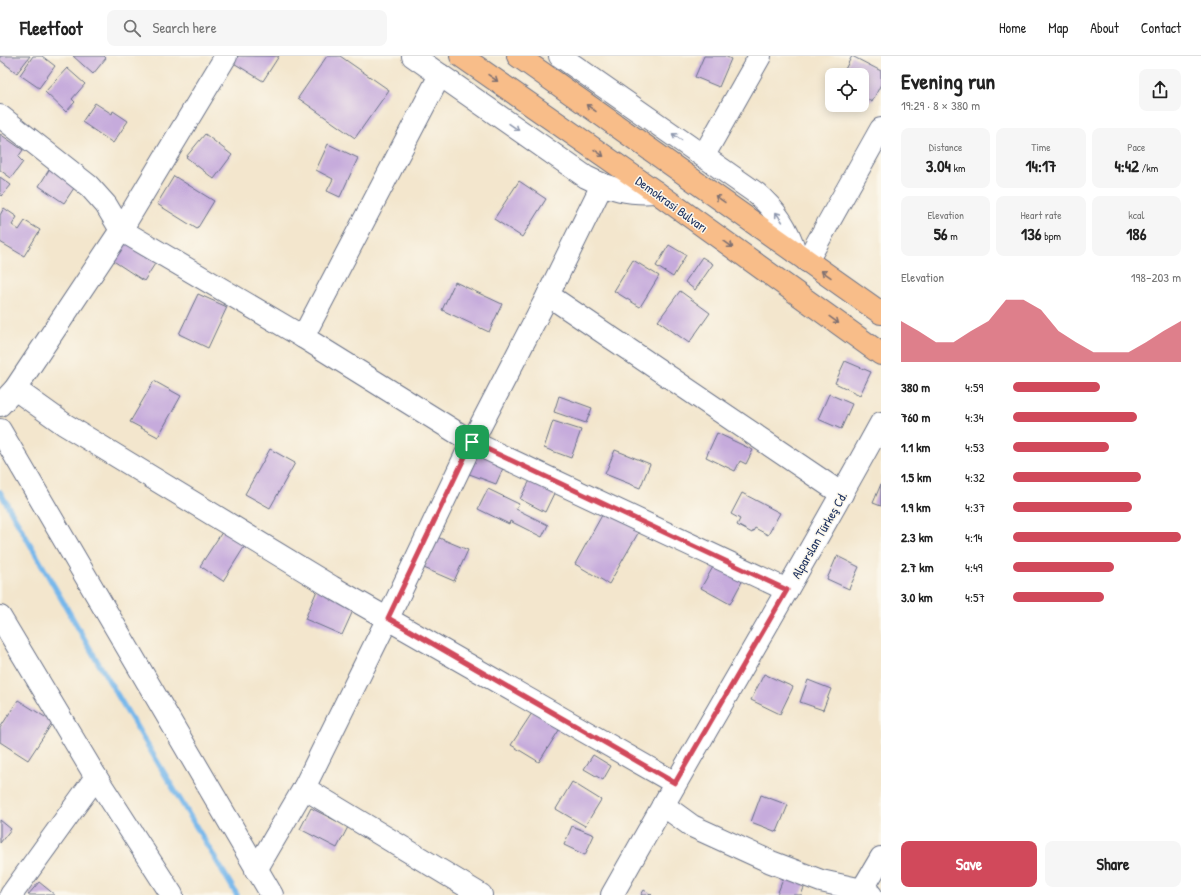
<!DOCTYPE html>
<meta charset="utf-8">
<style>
body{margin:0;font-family:"Patrick Hand",sans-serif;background:#f6f6f6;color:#222;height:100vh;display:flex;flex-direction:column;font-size:15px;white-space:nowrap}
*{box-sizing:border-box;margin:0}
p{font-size:13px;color:#767676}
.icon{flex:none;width:22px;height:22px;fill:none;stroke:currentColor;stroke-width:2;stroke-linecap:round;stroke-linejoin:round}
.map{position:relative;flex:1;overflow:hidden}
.drawer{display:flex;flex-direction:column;background:#fff;width:320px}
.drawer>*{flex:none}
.tools{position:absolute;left:825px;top:12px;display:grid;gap:8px}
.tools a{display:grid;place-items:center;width:44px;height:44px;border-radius:8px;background:#fff;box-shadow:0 2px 10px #0003;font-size:20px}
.pin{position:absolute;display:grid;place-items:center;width:34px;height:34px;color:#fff;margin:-17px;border-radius:8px;box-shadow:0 2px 6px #0006}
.round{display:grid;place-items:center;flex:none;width:42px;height:42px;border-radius:8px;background:#f6f6f6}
.headline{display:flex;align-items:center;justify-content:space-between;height:68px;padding:0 20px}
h1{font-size:22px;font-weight:700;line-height:30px}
.stats{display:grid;grid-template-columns:repeat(3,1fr);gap:6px;height:68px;padding:4px 20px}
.stats div{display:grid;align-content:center;border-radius:8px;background:#f6f6f6;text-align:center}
.stats b{font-size:17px;font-weight:700}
.stats small{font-size:11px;font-weight:400}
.stats p{font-size:11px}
.chart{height:112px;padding:8px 20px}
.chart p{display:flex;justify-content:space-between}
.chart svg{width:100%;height:72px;margin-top:4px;fill:#d1495b;opacity:.7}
.cta{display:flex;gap:8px;margin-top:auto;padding:8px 20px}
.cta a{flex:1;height:46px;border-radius:8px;background:#d1495b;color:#fff;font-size:16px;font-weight:700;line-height:46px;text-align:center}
.cta a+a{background:#f6f6f6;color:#222}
ul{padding:0 20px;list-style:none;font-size:13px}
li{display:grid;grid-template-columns:64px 48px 1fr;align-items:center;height:30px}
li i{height:10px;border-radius:5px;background:#d1495b}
header{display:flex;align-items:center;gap:24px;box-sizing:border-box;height:56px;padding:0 20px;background:#fff;border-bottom:1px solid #e0e0e0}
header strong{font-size:19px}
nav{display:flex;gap:22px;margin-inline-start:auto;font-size:14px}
.search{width:280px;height:36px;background:#f6f6f6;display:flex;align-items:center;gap:10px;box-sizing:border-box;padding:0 14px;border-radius:8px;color:#767676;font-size:15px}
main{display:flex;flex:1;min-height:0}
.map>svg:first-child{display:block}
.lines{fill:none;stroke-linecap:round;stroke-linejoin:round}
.stream{stroke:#76b7eb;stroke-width:5.5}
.building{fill:#c6abdc}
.minor-casing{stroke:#676f85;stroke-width:24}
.highway-casing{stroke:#676f85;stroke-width:24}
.minor{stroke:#fff;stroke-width:22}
.highway{stroke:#f8bd89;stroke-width:22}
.oneway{stroke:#7e6f71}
.oneway2{stroke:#8d97ae}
.route-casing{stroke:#fff;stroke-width:8}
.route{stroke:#d1495b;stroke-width:5}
.labels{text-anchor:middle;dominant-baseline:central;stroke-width:3;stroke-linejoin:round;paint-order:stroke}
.street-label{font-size:13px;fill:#1b2f5e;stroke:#fbf7ec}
</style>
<header>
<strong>Fleetfoot</strong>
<div class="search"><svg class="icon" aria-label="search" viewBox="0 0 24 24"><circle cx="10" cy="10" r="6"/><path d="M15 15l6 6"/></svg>Search here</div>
<nav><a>Home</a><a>Map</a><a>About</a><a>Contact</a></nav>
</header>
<main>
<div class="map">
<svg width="881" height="839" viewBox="0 0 881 839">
<rect width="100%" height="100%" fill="#fbf7ec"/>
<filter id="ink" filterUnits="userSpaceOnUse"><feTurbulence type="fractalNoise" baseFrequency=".025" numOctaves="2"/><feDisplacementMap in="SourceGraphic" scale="8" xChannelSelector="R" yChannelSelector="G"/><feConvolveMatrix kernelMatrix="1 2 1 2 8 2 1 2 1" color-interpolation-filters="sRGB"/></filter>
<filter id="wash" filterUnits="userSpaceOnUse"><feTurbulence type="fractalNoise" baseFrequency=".012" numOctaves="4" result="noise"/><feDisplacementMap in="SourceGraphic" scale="16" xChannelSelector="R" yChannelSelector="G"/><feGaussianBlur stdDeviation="0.9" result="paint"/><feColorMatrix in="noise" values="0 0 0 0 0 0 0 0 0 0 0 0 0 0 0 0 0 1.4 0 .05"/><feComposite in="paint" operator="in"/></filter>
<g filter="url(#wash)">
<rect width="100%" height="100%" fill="#f3e6cd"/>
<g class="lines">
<polyline class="stream" points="0,436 96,603 237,839"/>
</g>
<g id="blocks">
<g class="building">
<polygon points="0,0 30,0 17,17 0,4"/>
<polygon points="33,0 42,0 55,10 39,32 20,19"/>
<polygon points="73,0 104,0 106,2 93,18"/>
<polygon points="236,0 279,0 263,25 232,6"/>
<polygon points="327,0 340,0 389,34 355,82 298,42"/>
<polygon points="704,0 725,0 731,3 719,31 695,21"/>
<polygon points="852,0 881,15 881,28 872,46 862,41 862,19 842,19"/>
<polygon points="67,12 85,28 72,43 75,46 66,56 45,36"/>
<polygon points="95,47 112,58 113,55 128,65 113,87 82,66"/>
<polygon points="0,78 23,94 18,101 23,106 11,122 0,114"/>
<polygon points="205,78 232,99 214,123 186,101"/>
<polygon points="328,88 358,102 340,141 327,135 333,123 316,114"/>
<polygon points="52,109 78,126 64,147 39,130"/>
<polygon points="174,120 214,145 197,173 157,148"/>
<polygon points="0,121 11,129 2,140 0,138"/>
<polygon points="519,125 546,143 522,181 494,163"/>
<polygon points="4,152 17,161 12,169 19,174 25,165 40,174 24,200 0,186 0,159"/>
<polygon points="126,182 158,203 144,225 112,204"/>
<polygon points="669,189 686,199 673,221 656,210"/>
<polygon points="702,201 713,208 695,234 685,226"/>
<polygon points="633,204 659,220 640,251 614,235"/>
<polygon points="455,226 502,248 489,276 442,254"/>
<polygon points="680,235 710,257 689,287 658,265"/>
<polygon points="198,238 227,251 208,292 179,278"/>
<polygon points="845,305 871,316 860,339 835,327"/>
<polygon points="154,325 181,340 158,381 130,366"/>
<polygon points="829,338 852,348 841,373 818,363"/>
<polygon points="559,340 592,352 586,367 554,356"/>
<polygon points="553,365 581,374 571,402 544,392"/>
<polygon points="717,377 753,394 746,408 740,405 735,415 706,401"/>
<polygon points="475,390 507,403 496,428 464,416"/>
<polygon points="270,393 295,407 270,452 245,438"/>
<polygon points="615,394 650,408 640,432 605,418"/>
<polygon points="534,417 558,429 545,456 520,443"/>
<polygon points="881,428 881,450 873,447"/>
<polygon points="488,433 519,448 516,453 548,469 542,481 510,465 509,468 478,453"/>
<polygon points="742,437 780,457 768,479 755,472 752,477 737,469 740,463 731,458"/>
<polygon points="606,452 641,472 609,528 575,508"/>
<polygon points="226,470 248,485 223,525 200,510"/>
<polygon points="437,481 468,494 454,525 424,512"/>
<polygon points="837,500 859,511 849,533 827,523"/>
<polygon points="717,504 745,520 730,548 701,532"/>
<polygon points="318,532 356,548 342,579 305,563"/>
<polygon points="764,618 793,631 780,658 751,644"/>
<polygon points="808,624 831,633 823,654 800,646"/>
<polygon points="18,644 53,666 28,704 0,686 0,672"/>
<polygon points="534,654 561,671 539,706 511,689"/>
<polygon points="593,699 611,710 603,724 584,713"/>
<polygon points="572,726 601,744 585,770 556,753"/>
<polygon points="761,739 788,749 777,776 751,766"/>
<polygon points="311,752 348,771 337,792 300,773"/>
<polygon points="0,764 11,773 0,787"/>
<polygon points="572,770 594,779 585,799 564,789"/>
<polygon points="785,818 806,827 801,839 777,839"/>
<polygon points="39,826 55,839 28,839"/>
<polygon points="644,834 652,839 641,839"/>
</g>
</g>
</g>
<g filter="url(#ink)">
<use href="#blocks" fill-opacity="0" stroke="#676f85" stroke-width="1"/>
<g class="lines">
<defs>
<g id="minor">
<path d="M413,0L586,121C610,133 629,138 656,136"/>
<path d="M560,0L756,137C776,154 788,172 795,196"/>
<polyline points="0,60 89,130 106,149 121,174 303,281 472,386 787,534"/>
<polyline points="704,99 760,0"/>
<polyline points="807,205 881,73"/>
<polyline points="548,239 602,129"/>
<polyline points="303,281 440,19"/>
<polyline points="15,333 64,368 332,531 675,727"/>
<polyline points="0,349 15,333 121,174 226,0"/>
<polyline points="0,374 272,839"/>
<polyline points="0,561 96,721 172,839"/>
<polyline points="304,732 481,839"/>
<polyline points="663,749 692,770 771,806 821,825 862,834 871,839"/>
<polyline points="256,814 304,732 388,562 472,386 548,239 842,438"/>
<polyline points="862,834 881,802"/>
<polyline points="11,839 96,721"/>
<path d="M612,839C701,681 794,526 881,367"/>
</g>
<g id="highway">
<polyline points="461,0 656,136 881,298"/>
<polyline points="518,0 881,257"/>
</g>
</defs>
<use href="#minor" class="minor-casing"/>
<use href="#highway" class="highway-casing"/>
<use href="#minor" class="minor"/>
<use href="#highway" class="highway"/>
</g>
<defs><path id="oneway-shaft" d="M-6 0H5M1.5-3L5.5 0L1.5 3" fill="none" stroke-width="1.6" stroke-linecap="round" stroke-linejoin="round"/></defs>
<g class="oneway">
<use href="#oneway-shaft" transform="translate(493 22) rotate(35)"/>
<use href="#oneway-shaft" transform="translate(591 52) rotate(-145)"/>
<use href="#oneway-shaft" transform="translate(599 97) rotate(35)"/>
<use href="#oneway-shaft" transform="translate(720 143) rotate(-145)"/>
<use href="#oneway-shaft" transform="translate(728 188) rotate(36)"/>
<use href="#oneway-shaft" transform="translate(826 218) rotate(-145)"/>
<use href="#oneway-shaft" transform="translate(834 264) rotate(36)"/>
</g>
<g class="oneway2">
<use href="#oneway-shaft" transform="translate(514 71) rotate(35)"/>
<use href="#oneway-shaft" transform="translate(677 81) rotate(-145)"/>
<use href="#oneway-shaft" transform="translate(779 161) rotate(-125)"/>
</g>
</g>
<g class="lines" filter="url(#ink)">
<defs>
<polygon id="route" points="472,386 787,534 675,727 388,562"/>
</defs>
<use href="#route" class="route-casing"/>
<use href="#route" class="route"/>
</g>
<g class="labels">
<g class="street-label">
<text transform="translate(672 148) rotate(36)">Demokrasi Bulvarı</text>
<text transform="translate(819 479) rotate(-60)">Alparslan Türkeş Cd.</text>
</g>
</g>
</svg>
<div class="tools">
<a><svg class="icon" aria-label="locate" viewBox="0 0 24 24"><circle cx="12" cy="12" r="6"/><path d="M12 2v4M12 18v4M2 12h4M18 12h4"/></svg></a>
</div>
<div class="pin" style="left:472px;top:386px;background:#1e9e55"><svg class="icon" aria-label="arrive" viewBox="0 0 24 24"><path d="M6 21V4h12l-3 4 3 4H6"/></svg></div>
</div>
<section class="drawer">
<div class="headline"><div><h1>Evening run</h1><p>19:29 · 8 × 380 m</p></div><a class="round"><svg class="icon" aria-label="share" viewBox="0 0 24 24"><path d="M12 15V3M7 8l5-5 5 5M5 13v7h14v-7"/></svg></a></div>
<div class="stats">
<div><p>Distance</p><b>3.04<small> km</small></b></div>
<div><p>Time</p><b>14:17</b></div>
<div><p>Pace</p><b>4:42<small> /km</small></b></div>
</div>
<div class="stats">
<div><p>Elevation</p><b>56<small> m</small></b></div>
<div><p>Heart rate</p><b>136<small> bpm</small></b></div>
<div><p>kcal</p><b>186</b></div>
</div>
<div class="chart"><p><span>Elevation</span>198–203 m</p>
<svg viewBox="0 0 160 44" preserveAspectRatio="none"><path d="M0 44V19L10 25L20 32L30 32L40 25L50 19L60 6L70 6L80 12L90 25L100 32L110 38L120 38L130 38L140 32L150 25L160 19V44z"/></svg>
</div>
<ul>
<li><b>380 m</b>4:59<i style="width:52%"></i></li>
<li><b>760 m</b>4:34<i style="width:74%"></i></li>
<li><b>1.1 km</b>4:53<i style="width:57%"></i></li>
<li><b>1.5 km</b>4:32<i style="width:76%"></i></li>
<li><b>1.9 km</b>4:37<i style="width:71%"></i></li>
<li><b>2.3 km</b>4:14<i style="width:100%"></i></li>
<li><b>2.7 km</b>4:49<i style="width:60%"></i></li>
<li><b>3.0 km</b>4:57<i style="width:54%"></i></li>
</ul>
<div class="cta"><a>Save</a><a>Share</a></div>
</section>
</main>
